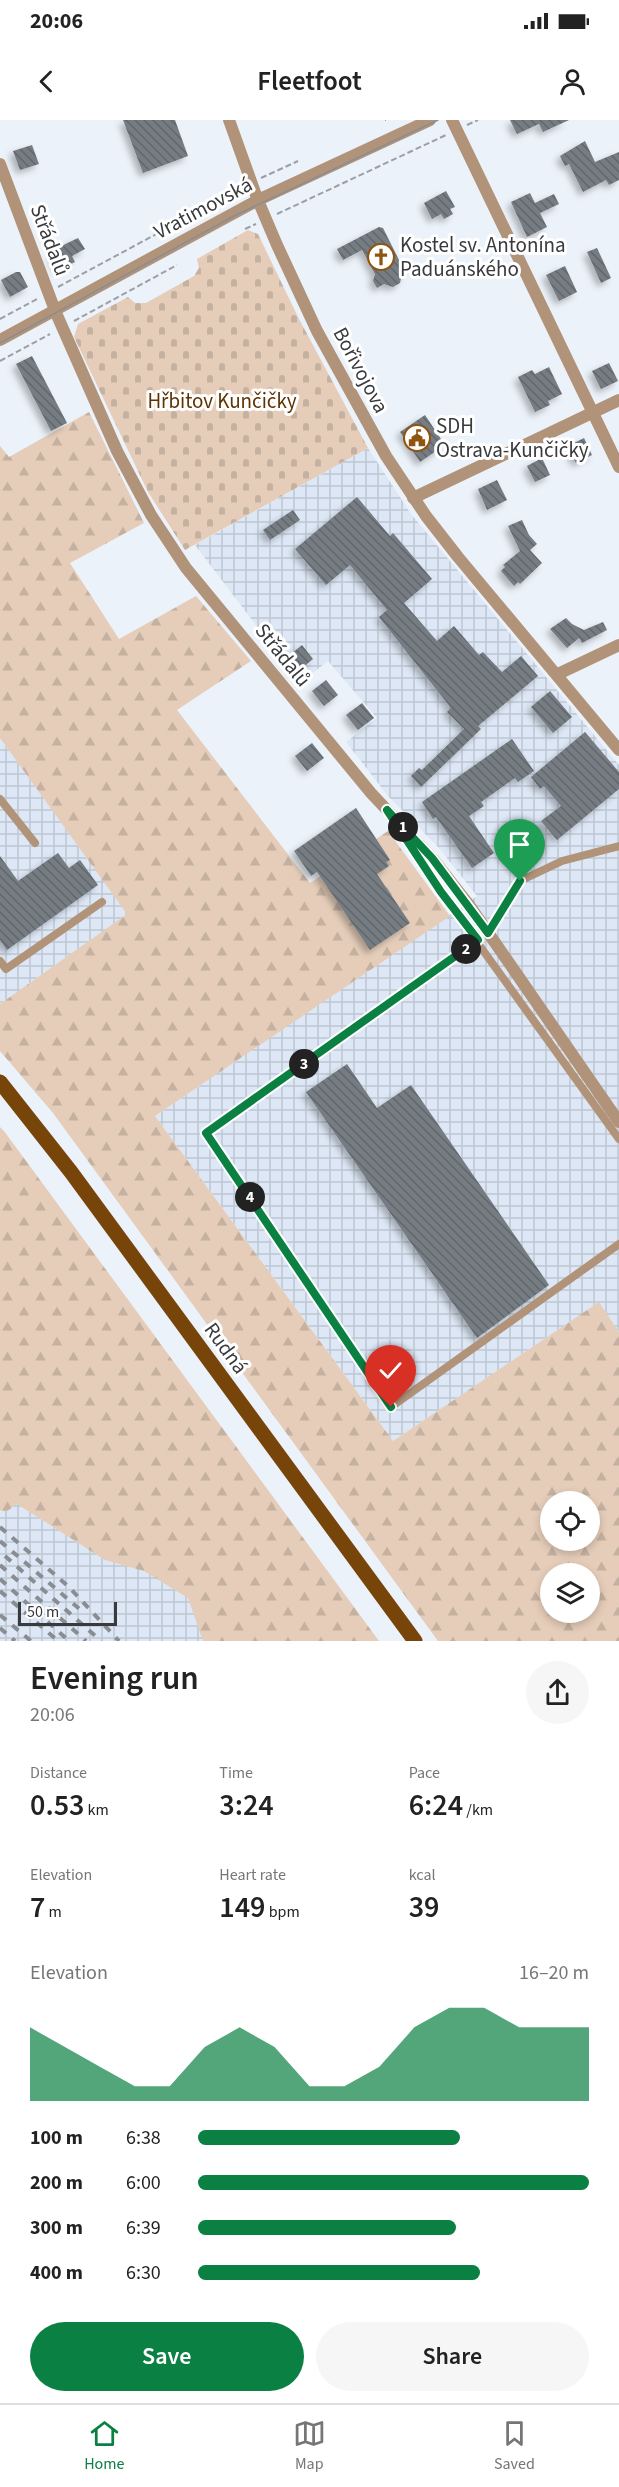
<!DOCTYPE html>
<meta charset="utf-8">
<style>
body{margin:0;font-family:"Source Sans 3",sans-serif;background:#f6f6f6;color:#222;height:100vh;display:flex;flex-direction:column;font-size:22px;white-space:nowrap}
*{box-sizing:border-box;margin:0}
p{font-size:20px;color:#767676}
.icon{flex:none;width:33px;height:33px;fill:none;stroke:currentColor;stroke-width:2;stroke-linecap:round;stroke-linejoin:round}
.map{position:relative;height:1521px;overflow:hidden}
.panel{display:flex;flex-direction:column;background:#fff;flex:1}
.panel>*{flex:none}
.fabs{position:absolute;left:540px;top:1371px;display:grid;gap:12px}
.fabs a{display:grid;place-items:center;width:60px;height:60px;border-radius:50%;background:#fff;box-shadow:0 3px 9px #0003;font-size:30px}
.scale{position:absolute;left:18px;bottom:15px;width:99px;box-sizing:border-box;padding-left:6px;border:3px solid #383a3d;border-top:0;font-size:16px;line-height:21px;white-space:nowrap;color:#383a3d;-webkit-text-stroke:4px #fff;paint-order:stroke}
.pin{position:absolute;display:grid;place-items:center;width:51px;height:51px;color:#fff;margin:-62px -26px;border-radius:50% 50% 50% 0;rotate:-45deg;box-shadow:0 0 6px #0007}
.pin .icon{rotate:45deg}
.km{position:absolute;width:30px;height:30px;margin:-15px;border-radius:50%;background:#222;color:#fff;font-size:16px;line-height:30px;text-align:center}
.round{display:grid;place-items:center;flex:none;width:63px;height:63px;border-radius:32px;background:#f6f6f6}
.headline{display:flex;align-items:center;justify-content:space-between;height:102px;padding:0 30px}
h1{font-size:33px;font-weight:600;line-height:45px}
.metrics{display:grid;grid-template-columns:repeat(3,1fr);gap:9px;height:102px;padding:6px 30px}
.metrics div{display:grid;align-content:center}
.metrics b{font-size:30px;font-weight:600}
.metrics small{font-size:16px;font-weight:400}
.metrics p{font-size:16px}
.chart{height:168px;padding:12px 30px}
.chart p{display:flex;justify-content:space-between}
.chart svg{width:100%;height:108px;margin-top:6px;fill:#0b8043;opacity:.7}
.button{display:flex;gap:12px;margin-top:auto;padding:12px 30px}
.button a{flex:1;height:69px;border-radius:36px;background:#0b8043;color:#fff;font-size:24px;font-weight:600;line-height:69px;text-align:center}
.button a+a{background:#f6f6f6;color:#222}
ul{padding:0 30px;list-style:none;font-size:20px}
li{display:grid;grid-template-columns:96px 72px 1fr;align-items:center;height:45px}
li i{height:15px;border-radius:8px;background:#0b8043}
.status{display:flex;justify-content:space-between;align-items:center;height:42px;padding:0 30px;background:#fff;direction:ltr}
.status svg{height:16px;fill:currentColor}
header{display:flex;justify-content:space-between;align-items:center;height:78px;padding:0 30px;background:#fff;font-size:27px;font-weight:600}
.menu{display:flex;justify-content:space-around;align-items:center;height:84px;border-top:2px solid #e0e0e0;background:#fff;font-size:16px;color:#767676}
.menu a{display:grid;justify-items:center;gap:3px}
.menu .selected{color:#0b8043}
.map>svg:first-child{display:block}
.industrial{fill:url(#industrial-grid)}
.forest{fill:url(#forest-firs);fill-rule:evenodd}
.cemetery{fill:url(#cemetery-stones)}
.building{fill:url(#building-back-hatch);filter:url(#shadow)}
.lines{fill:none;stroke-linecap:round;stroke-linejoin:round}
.path{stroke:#9ca0a6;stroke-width:2;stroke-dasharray:6 3;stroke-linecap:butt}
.service{stroke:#b1937a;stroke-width:8}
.minor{stroke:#b1937a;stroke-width:12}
.tertiary{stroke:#b1937a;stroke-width:12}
.primary{stroke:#774509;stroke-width:15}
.tram{stroke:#898d92;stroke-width:1.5}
.rail{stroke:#898d92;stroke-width:4;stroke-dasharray:8 8;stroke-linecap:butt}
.route-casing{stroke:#fff;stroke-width:12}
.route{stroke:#0b8043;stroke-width:8}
.labels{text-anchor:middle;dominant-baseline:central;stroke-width:6;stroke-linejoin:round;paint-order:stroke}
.street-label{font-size:21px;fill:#383a3d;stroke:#fff}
.poi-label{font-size:21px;fill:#383a3d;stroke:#fff;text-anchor:start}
.park-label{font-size:21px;fill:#5e3402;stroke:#fff}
</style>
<div class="status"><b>20:06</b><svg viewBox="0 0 49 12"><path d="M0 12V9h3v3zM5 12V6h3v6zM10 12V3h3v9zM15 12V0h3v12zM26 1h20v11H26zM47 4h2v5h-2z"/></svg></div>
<header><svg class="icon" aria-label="back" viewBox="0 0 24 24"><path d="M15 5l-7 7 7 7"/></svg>Fleetfoot<svg class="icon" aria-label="person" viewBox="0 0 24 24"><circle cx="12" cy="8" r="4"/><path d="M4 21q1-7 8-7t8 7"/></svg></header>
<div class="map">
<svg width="619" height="1521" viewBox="0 0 619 1521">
<defs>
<pattern id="industrial-grid" width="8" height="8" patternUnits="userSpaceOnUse" patternTransform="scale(1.5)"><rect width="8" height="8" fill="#dde7f5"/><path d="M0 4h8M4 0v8" fill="none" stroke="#bec7d3"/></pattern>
<pattern id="forest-firs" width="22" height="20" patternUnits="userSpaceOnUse" patternTransform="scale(1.5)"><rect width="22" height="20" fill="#e5cdb9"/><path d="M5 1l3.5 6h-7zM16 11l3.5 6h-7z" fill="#c5b1a0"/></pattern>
<pattern id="cemetery-stones" width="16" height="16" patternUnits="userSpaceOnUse" patternTransform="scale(1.5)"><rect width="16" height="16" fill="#e5cdb9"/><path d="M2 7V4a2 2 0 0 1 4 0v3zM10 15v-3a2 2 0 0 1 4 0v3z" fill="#c5b1a0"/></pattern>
<pattern id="building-back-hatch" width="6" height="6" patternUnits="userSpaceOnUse" patternTransform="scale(1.5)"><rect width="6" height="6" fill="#757b82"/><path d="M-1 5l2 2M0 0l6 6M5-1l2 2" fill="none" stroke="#61666c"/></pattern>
<filter id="shadow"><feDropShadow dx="-4" dy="4" stdDeviation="3" flood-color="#0004"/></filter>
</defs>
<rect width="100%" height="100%" fill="#ecf2fa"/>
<g class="industrial">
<polygon points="368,328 411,394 619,645 619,1212 598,1183 393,1321 155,996 477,776 439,728 388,676 346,622 377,598 328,541 300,563 195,425"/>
<polygon points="0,618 128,794 0,884"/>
<polygon points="0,1200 248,1521 0,1521"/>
</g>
<g class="forest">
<path d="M89,292L144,403L70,443L119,519L196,476L251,541L177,590L310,763L388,711L450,796L155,996L393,1321L599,1182L619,1212V1521H438L53,993L0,931V884L127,794L0,618V326L9,337ZM550,1382H590V1420H550ZM550,1454H590V1492H550Z"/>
<polygon points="0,1007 4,1011 379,1521 203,1521 188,1478 144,1451 105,1440 17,1384 6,1392 0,1390"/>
</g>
<polygon class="cemetery" points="248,110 258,114 298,197 368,328 185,430 148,372 74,217 78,204 128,177 135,183 146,183 194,156 199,148 197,139"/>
<g class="building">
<polygon points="123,0 175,0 188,36 143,53"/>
<polygon points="510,0 569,0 543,12 539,4 517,14"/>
<polygon points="585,21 595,42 619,32 619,60 609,65 606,60 583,72 569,44 565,46 560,36"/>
<polygon points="32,25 39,44 20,50 13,31"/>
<polygon points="446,71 455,87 450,89 453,94 444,99 441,94 432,99 424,83"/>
<polygon points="530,73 535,83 554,74 559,84 540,93 547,107 527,117 511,82"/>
<polygon points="379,107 383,108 400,142 406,143 409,150 402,154 400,163 393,167 384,164 377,168 373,161 375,154 362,130 343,140 337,129"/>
<polygon points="78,118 85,129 72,136 75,142 59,150 52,136 55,135 53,130"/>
<polygon points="597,128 611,158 601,163 587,132"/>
<polygon points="565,146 577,172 559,181 546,155"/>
<polygon points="16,152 20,152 28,167 10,177 1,160"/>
<polygon points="32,236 67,303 51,311 16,244"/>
<polygon points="609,243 618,261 601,269 592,251"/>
<polygon points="549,247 562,274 548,281 550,285 535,292 518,257 532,250 535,254"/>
<polygon points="425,295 445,325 420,342 400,312"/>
<polygon points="584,318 592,335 576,343 568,326"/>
<polygon points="542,338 550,355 535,362 527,346"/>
<polygon points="497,360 507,380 487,390 478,369"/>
<polygon points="357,377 390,416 393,413 432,459 404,483 437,521 454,506 479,535 483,532 502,552 521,536 538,556 478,606 481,609 421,667 411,656 419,648 422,650 464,609 447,592 451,588 379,497 387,490 350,445 326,465 295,429"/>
<polygon points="293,390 300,400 270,420 263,410"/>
<polygon points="522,400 529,415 537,424 530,430 542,443 520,464 518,462 514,466 501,451 505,447 503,445 520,431 508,406"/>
<polygon points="566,498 572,504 584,510 603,502 607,510 582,523 579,518 567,528 550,509"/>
<polygon points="302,525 313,539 297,552 286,538"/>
<polygon points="326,560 338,575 324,586 312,571"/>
<polygon points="550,571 572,597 553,613 531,587"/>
<polygon points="362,583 374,598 358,610 346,595"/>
<polygon points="585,612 619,652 619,669 557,720 541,701 561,686 544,666 540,669 531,657"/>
<polygon points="512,619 534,651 518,662 515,658 481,682 484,686 469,696 494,733 472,748 436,697 433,699 422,682"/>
<polygon points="312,623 324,638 307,651 295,636"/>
<polygon points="356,688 390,740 386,742 389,746 377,754 410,803 370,830 317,752 311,756 294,731"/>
<polygon points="58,733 69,748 80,740 98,765 7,830 0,820 0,736 18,761"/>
<polygon points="347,944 377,988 411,965 549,1165 477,1218 306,972"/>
</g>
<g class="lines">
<g class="path">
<polyline points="385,0 386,0"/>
<polyline points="467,5 478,0"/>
<polyline points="261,58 298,41"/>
<polyline points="277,94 446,15"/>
<polyline points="245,109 256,104"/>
<polyline points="58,167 240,69"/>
<polyline points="0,199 37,179"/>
<polyline points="74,201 177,145"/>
<polyline points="0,241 50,214"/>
</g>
<g class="service">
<polyline points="0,679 35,723"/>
<polyline points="400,711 441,772 619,1019"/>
<polyline points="488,813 520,761 562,741 619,726"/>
<polyline points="478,820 206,1013 391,1287 619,1124"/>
<polyline points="0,841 6,849 102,782"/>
</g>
<g class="minor">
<polyline points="229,0 257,78 277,125 317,211 386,336 426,396 458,437 619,630"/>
<polyline points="452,0 619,347"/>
<polyline points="0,44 56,193 117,331 151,395 186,448 371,673 432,738 469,785 619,1002"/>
<polyline points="413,378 619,280"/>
<polyline points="558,554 619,525"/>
</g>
<polyline class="tertiary" points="0,220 258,80 430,0"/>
<polyline class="primary" points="0,962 71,1052 415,1521"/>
<polyline class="tram" points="0,223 236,95 438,0"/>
<g class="rail">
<polyline points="0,1407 68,1466 119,1521"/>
<polyline points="0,1421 83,1492"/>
<polyline points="5,1436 101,1521"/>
<polyline points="0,1445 86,1521"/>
<polyline points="0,1459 69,1521"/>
<polyline points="0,1471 57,1520"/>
<polyline points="0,1495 31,1521"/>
<polyline points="0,1508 15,1521"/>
</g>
</g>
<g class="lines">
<defs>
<polyline id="route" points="391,1287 206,1013 478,820 441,772 387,690 432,738 488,813 520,761"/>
</defs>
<use href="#route" class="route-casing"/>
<use href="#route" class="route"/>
</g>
<defs>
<symbol id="church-ring" viewBox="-11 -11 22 22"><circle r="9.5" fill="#fff" stroke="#8e5410" stroke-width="1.5"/><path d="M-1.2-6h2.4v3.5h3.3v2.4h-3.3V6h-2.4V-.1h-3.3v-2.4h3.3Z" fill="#8e5410"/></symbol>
<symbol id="civic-ring" viewBox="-11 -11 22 22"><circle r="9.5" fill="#fff" stroke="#8e5410" stroke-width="1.5"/><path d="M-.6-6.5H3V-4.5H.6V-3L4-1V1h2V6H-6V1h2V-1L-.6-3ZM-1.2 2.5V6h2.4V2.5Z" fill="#8e5410"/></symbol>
</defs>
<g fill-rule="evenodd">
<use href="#church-ring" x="366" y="122" width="30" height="30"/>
<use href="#civic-ring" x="402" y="303" width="30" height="30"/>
</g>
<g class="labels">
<g class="street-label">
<text transform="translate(203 88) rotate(-28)">Vratimovská</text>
<text transform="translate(50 120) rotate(69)">Střádalů</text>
<text transform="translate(361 250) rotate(62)">Bořivojova</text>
<text transform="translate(283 535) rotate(51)">Střádalů</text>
<text transform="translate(226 1228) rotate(54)">Rudná</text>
</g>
<g class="poi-label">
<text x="400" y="125">Kostel sv. Antonína<tspan x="400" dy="24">Paduánského</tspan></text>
<text x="436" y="306">SDH<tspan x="436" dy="24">Ostrava-Kunčičky</tspan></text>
</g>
<g class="park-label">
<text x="222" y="281">Hřbitov Kunčičky</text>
</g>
</g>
</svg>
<div class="fabs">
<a><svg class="icon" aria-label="locate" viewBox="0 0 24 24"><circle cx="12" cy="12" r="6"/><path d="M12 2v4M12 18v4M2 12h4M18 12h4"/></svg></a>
<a><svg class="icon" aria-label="layers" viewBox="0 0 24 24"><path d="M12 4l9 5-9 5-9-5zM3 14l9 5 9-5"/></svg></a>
</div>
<div class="scale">50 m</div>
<div class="pin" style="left:520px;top:761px;background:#1e9e55"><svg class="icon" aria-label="arrive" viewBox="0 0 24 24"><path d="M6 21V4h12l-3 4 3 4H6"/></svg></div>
<div class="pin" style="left:391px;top:1287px;background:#d93025"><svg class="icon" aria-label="check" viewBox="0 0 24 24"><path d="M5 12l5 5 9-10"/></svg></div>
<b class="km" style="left:403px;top:707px">1</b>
<b class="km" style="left:466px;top:829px">2</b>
<b class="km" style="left:304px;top:944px">3</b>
<b class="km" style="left:250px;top:1077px">4</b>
</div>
<section class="panel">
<div class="headline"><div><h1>Evening run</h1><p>20:06</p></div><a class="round"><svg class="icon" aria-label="share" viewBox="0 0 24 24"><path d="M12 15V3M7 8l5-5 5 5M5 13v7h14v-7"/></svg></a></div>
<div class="metrics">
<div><p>Distance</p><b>0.53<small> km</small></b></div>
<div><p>Time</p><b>3:24</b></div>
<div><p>Pace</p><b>6:24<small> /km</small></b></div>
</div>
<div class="metrics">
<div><p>Elevation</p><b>7<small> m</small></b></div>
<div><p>Heart rate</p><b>149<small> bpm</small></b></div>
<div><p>kcal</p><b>39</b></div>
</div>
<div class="chart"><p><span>Elevation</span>16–20 m</p>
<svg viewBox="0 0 160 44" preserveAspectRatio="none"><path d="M0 44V14L10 22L20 30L30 38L40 38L50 22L60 14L70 22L80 38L90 38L100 30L110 14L120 6L130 6L140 14L150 14L160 14V44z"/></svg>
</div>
<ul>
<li><b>100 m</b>6:38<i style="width:67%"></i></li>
<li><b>200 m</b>6:00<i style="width:100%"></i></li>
<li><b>300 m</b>6:39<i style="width:66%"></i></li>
<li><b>400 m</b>6:30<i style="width:72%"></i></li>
</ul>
<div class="button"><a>Save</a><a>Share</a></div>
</section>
<nav class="menu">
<a class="selected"><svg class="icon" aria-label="home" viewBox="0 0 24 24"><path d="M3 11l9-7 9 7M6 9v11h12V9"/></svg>Home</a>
<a><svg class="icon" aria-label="map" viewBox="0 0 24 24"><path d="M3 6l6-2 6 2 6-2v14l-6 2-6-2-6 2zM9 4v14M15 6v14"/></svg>Map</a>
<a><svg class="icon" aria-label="saved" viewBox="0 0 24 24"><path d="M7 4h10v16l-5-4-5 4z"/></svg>Saved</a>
</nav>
